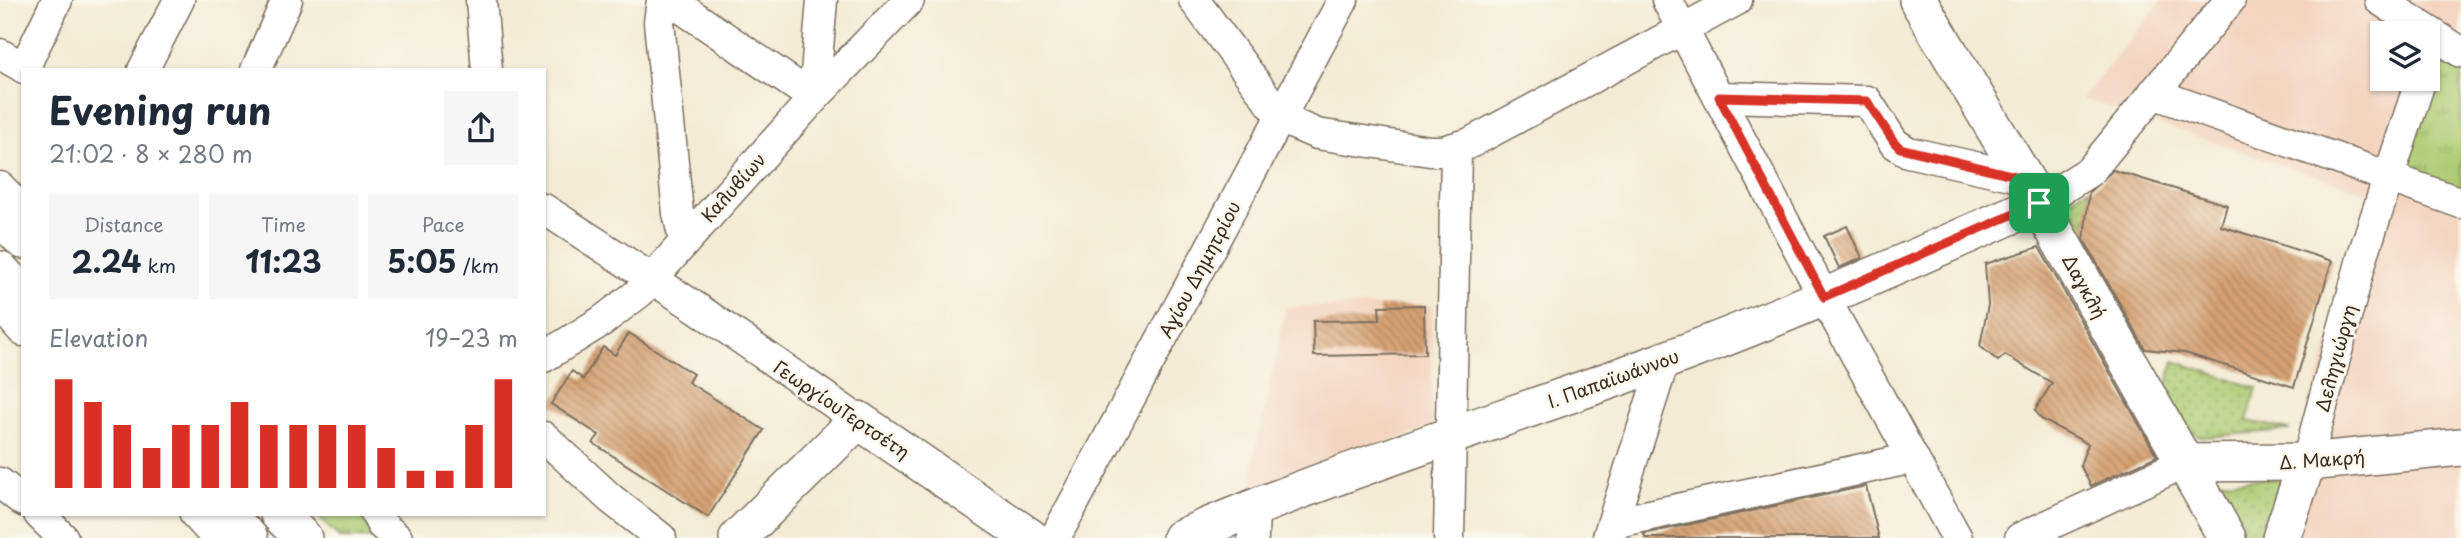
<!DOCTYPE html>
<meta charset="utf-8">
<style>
body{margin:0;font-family:"Playpen Sans",sans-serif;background:#f6f6f7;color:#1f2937;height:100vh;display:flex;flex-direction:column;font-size:26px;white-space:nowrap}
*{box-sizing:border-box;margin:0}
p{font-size:23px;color:#747a83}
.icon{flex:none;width:38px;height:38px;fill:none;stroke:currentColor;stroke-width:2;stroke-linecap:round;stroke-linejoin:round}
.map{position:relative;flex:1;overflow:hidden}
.panel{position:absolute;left:21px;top:68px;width:525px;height:448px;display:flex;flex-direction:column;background:#fff;border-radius:0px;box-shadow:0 2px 5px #0004}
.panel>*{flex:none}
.fabs{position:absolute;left:2370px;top:21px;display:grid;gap:14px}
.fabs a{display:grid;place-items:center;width:70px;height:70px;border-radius:0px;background:#fff;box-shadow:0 2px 5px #0004;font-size:35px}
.pin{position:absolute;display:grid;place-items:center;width:60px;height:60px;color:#fff;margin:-30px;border-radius:14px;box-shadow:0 4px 10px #0006}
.round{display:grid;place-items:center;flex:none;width:74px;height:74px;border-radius:0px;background:#f6f6f7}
.headline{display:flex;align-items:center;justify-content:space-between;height:119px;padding:0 28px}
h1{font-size:38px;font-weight:700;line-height:52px}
.figures{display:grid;grid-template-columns:repeat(3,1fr);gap:10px;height:119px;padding:7px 28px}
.figures div{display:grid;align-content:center;border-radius:0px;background:#f6f6f7;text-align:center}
.figures b{font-size:30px;font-weight:700}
.figures small{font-size:19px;font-weight:400}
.figures p{font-size:19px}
.chart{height:196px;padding:14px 28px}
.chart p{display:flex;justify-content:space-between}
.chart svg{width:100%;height:126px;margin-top:7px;stroke:#d93025;stroke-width:6}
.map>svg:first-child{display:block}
.built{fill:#f3d4bf;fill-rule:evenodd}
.grass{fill:url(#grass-dots);stroke:#737a48;stroke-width:2}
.park{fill:url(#park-tufts);stroke:#737a48;stroke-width:2}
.building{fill:url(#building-back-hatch)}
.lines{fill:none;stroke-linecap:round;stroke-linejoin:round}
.minor-casing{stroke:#7b6e5e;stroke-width:33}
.major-casing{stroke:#7b6e5e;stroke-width:40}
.minor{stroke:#fff;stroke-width:30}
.major{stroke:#fff;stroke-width:37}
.route-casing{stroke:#fff;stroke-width:14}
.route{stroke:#d93025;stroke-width:9}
.labels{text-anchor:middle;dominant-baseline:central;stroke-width:5;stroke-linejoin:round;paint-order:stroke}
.street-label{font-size:18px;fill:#3b2a1e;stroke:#fbf7ec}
</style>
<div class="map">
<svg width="2461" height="538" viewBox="0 0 2461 538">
<defs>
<pattern id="grass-dots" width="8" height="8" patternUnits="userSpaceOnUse" patternTransform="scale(1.75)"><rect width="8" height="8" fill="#abca71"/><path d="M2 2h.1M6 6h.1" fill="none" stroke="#8ca45c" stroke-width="1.8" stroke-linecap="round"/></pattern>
<pattern id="park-tufts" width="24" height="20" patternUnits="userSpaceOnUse" patternTransform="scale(1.75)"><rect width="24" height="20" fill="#abca71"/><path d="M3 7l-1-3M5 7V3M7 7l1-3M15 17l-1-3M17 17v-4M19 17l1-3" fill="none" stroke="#8ca45c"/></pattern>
<pattern id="building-back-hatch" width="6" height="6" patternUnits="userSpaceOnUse" patternTransform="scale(1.75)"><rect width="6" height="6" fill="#d5a173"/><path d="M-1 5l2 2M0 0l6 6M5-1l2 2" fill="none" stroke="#ae835e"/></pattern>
</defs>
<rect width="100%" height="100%" fill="#fbf7ec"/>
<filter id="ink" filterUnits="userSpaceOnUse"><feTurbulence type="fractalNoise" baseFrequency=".0143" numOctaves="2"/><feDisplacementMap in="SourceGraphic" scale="14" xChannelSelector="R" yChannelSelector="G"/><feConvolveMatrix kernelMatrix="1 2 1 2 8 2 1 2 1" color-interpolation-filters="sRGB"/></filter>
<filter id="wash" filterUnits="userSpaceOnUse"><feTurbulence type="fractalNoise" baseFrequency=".00686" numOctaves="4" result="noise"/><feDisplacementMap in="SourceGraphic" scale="28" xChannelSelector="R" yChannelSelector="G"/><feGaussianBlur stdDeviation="1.57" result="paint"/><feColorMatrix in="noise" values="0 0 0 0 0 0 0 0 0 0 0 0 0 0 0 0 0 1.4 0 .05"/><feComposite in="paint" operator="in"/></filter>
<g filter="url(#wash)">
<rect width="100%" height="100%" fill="#f3ebd4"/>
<g class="built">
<path d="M2162,0H2461V538H2272L2372,194L2082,99ZM2382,33H2427V79H2382Z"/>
<polygon points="1432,305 1432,427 1252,496 1253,462 1286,307"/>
</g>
<g class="grass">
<polygon points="2090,188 2083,254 2060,205"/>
<polygon points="2174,361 2257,388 2247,421 2290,430 2204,437 2190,433 2164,393"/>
<polygon points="2281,478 2265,538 2243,538 2215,481"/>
</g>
<g class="park">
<polygon points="2431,56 2461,71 2461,198 2391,173"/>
<polygon points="316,515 361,515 374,538 340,538"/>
</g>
<g id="blocks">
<g class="building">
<polygon points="2113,170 2227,205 2221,226 2332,261 2294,387 2185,353 2145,349 2084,240 2089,192"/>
<polygon points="1847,226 1862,258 1839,268 1824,236"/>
<polygon points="2039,247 2157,456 2091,486 2080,465 2088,444 2041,419 2035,410 2052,383 2005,355 1998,361 1980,346 1988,305 1985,264"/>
<polygon points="1424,305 1425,354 1314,356 1313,321 1380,320 1379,306"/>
<polygon points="629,333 693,374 688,382 764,430 708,517 593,443 599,435 551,404 572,371 583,379 603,347 615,355"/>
<polygon points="1866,486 1879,538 1645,538 1644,534"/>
</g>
</g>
</g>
<g filter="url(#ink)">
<use href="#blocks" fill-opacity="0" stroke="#7b6e5e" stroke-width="2"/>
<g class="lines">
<defs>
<g id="minor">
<polyline points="481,0 487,70"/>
<polyline points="662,0 659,22 678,213 684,240"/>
<polyline points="670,0 814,98 822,0"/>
<polyline points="1194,0 1281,117 1298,126 1317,134 1430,151 1443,151 1468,144 1737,0"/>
<polyline points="1667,0 1824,297 1957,538"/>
<polyline points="2380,0 2461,52"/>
<polyline points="0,54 28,70"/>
<polyline points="24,68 57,0"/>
<polyline points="143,70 179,0"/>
<polyline points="256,70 287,0"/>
<polyline points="2153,93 2461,203"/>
<polyline points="1719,97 1867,101 1894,143 1908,152 2024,178"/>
<polyline points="0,187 23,212"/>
<polyline points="2039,203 2090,171 2230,0"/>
<polyline points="544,209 697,308 858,420"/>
<polyline points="0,305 23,331"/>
<polyline points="544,357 602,321 640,292 814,98 909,0"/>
<polyline points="544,437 611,499 661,538"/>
<polyline points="2307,462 2363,255 2421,79"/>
<polyline points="0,483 23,501"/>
<polyline points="39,514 63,538"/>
<polyline points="195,514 217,538"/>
<polyline points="376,514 382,525 397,538"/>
<polyline points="1613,523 1913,458"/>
<polyline points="1608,537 1664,361"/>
<polyline points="1055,538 1343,0"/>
<polyline points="1253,538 1254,507"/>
<polyline points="1449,538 1456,149"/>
<polyline points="2020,538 2184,463"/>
</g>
<g id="major">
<polyline points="1918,0 2039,203 2227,538"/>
<polyline points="0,216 23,240"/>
<polyline points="0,270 23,295"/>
<polyline points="2184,463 2307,462 2461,447"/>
<polyline points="226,514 249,538"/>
<polyline points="279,514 303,538"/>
<polyline points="738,538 858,420 1031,538"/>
<path d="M1181,538C1339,470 1503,420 1663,361C1791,314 1915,258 2039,203"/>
<polyline points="2281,538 2307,462"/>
</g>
</defs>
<use href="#minor" class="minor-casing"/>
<use href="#major" class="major-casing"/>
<use href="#minor" class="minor"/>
<use href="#major" class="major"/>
</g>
</g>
<g class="lines" filter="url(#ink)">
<defs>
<polygon id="route" points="1719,97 1867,101 1894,142 1900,148 2024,178 2039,203 1824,297"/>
</defs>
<use href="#route" class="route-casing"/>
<use href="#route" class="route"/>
</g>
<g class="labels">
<g class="street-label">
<text transform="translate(733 187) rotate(-48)">Καλυβίων</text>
<text transform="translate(1199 269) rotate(-62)">Αγίου Δημητρίου</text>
<text transform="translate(2085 286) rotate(61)">Δαγκλή</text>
<text transform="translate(2335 358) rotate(-75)">Δεληγιώργη</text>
<text transform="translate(1613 378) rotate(-20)">Ι. Παπαϊωάννου</text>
<text transform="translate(842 409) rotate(34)">ΓεωργίουΤερτσέτη</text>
<text transform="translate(2322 459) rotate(-4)">Δ. Μακρή</text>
</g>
</g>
</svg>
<div class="fabs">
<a><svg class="icon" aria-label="layers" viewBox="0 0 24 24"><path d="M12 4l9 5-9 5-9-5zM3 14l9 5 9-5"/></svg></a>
</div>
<div class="pin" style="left:2039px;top:203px;background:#1e9e55"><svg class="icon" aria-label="arrive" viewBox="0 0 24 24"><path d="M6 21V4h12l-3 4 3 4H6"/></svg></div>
<section class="panel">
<div class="headline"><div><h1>Evening run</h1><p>21:02 · 8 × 280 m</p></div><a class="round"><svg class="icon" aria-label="share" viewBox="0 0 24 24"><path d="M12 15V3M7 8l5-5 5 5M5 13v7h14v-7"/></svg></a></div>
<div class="figures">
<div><p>Distance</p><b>2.24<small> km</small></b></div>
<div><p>Time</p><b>11:23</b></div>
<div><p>Pace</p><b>5:05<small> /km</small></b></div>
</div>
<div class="chart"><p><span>Elevation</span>19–23 m</p>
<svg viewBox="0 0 160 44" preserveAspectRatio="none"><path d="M5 44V6M15 44V14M25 44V22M35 44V30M45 44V22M55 44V22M65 44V14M75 44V22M85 44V22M95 44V22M105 44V22M115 44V30M125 44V38M135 44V38M145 44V22M155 44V6"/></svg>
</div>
</section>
</div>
